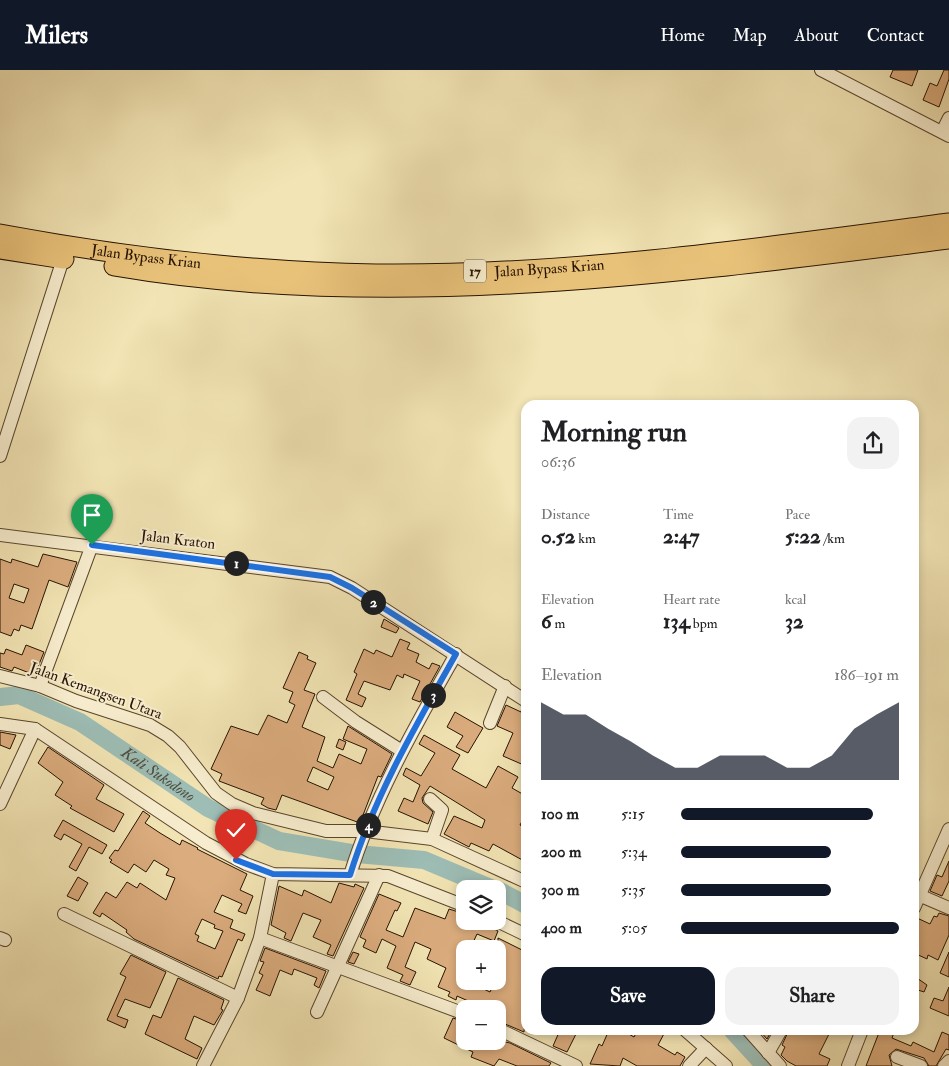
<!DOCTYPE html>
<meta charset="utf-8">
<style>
body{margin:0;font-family:"IM FELL Double Pica",serif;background:#f2f2f2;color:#202124;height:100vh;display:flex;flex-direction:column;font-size:19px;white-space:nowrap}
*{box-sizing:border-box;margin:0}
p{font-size:16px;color:#757577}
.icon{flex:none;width:28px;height:28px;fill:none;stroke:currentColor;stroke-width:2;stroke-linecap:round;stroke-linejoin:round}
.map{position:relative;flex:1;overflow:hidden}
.sheet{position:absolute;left:521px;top:330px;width:398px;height:635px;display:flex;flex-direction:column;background:#fff;border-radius:15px;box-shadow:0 2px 8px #0003}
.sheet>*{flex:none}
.tools{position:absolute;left:456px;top:810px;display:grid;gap:10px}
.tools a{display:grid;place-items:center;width:50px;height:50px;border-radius:10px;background:#fff;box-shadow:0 2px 8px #0003;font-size:25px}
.pin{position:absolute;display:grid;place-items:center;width:42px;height:42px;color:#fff;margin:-51px -21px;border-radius:50% 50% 50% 0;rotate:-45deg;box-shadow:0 0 5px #0007}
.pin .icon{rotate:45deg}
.km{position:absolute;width:25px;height:25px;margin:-12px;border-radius:50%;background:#222;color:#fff;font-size:14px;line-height:25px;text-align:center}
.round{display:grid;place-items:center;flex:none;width:52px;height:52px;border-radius:15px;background:#f2f2f2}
.headline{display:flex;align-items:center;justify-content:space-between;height:85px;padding:0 20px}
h1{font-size:28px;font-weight:800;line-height:38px}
.stats{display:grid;grid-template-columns:repeat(3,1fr);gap:8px;height:85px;padding:5px 20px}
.stats div{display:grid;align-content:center}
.stats b{font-size:21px;font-weight:800}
.stats small{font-size:14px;font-weight:400}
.stats p{font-size:14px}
.chart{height:140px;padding:10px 20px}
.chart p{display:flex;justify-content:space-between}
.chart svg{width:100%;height:90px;margin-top:5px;fill:#111827;opacity:.7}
.primary-button{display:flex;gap:10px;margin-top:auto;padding:10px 20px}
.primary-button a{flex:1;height:58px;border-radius:15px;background:#111827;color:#fff;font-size:20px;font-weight:800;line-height:58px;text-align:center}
.primary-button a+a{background:#f2f2f2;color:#202124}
ul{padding:0 20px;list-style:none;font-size:16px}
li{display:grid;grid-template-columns:80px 60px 1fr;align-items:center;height:38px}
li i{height:12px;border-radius:6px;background:#111827}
header{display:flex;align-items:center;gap:30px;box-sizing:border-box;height:70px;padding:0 25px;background:#111827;color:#fff}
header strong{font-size:24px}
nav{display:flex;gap:28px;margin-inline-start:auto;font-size:18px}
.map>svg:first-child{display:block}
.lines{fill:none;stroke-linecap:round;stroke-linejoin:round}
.river{stroke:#9dbdb5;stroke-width:18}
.building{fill:#dbac7d;stroke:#261200;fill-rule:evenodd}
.minor-casing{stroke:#59462d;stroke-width:14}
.highway-casing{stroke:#261200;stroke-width:21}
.minor{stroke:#f7edce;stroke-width:12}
.highway{stroke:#e9c27a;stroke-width:19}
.route-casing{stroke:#fff;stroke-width:10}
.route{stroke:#1a73e8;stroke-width:6}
.labels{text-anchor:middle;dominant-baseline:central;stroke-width:4;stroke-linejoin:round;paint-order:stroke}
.shield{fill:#f7edce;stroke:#65543e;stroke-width:1}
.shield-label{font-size:14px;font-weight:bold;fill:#261200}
.street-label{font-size:15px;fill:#261200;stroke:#f7edce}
.water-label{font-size:16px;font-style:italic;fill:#504e3f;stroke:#f7edce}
</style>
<header>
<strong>Milers</strong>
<nav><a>Home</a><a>Map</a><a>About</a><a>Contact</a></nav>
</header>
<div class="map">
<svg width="949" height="996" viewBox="0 0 949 996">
<rect width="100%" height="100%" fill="#f2e4b4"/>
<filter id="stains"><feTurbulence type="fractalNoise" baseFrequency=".004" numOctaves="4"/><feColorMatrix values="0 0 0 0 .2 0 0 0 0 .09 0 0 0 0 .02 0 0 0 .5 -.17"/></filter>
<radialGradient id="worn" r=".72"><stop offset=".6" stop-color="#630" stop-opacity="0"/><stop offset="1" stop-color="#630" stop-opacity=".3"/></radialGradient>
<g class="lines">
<g class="river">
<path id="s1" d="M0,627L19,625L80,652L208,738L279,771L357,784L424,790L493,819"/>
<polyline points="498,820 526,835"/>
<polyline points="732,960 765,996"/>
</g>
</g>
<g class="building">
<polygon points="893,0 918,0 912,16 890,7"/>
<polygon points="944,0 949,0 949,9 939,37 923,30 930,13 937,16"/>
<path d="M43,484L77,492L68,517L49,510L32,559L21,555L19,561L14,559L11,566L0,562V489L11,493L12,489L38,497ZM14,514L29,519L24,533L9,528Z"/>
<polygon points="384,549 399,558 396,563 381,557"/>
<polygon points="400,569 410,573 407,579 419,584 416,592 429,599 432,593 440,596 420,632 412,629 420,611 404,604 403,608 397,605 390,620 364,611 358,624 366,628 362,637 346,630 357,604 354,602 364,579 374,584 376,580 392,587"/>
<polygon points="26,575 44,582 38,597 35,596 32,604 14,597 12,601 0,597 0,583 4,584 6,579 22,585"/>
<path d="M299,582L308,586L307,589L316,593L304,620L315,624L302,657L325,667L317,691L333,698L339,684L361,694L367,679L343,669L348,656L392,684L381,707L378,706L360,753L282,725L276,740L268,738L261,734L264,728L219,711L222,704L211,699L231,656L258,665L268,645L287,653L295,635L289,632L293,622L283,618ZM313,697L334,707L328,720L307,711Z"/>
<polygon points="506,635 521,642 522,638 526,639 526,696 503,686 513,663 497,656"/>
<polygon points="455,642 483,658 468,683 456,677 463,666 447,657"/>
<polygon points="0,662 16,665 10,679 0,675"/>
<polygon points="424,665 460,685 452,699 486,718 498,696 518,707 512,718 526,726 526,744 520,755 526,758 526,792 493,774 489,781 471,773 469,777 444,764 454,746 482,758 485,750 430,716 422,728 423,733 433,742 428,754 398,741 404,728 413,732 420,715 403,705 406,698 421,706 435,683 419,674"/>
<polygon points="339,669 346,672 343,680 336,677"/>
<polygon points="48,677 104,715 96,729 124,744 114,762 70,738 72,736 55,725 63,712 38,693"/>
<path d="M143,741L150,746L145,753L160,763L180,775L182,770L198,778L197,779L247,804L240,820L253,826L246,844L238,841L242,834L222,825L214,842L233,850L230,858L245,864L242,871L238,869L222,907L219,906L218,909L134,869L126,862L127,860L102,843L100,847L93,843L106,822L116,828L127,812L137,818L140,813L166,830L175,808L166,805L169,799L154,790L146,802L134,794L128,803L110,792L112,790L109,788L115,780L118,781ZM202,849L215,855L214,858L223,861L215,879L197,871L199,866L195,864Z"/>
<polygon points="63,750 107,775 102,784 89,777 76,801 69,797 82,774 64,764 61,770 54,766"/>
<polygon points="949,791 949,811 942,826 930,821 937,805 942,807"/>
<polygon points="78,807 88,813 78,831 67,826"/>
<polygon points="339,813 354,817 355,814 364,818 333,886 327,884 331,875 313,867 321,850 303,843 291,871 284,868 286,863 271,855 279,816 302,826 304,820 331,833"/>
<polygon points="379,824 401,833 397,841 395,840 386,860 403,867 415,838 445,849 449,839 465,844 465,851 484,851 483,853 498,861 494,871 477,864 470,879 465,879 465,890 460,901 465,903 465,911 472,911 471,913 490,922 495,911 498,911 498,868 526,882 526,929 523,936 526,937 524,962 498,951 498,939 473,939 475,934 457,926 456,930 448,926 450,922 438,917 446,898 427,889 431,879 415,872 405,897 416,902 410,915 400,911 403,905 387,898 396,876 382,869 376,883 363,877 366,870 360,867"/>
<polygon points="939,843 949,846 949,865 938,890 928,885 927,889 914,883 914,855 917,848 930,854 934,846 937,847"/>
<polygon points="265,878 326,901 319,918 314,915 317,908 294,899 292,905 280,900 270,926 256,920 263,905 259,903 264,892 260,891"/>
<polygon points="353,882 359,884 354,894 348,892"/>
<polygon points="949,882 949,907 940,903"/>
<polygon points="131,885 166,902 150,938 125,929 117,946 128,950 125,958 107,950 126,907 120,904"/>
<polygon points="914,906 927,915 924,922 918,920 914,929"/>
<polygon points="178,908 224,930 221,939 223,940 214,955 194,946 185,969 202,978 197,989 145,964 153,945 161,948"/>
<polygon points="949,917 949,946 930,938 934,928 943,931"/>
<polygon points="453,948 465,952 465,971 501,971 510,973 551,993 549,996 517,996 499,989 494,996 471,987 473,982 444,968"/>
<polygon points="560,960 578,960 567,982 553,976"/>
<polygon points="609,960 622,960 634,967 638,960 666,960 658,975 675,985 677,982 685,987 680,996 637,996 623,988 620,996 590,994 599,974 602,976"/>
<polygon points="759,960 772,960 767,969"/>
<polygon points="789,960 831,960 819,984 830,989 827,996 796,996 787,991 781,985 785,977 782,975"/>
<polygon points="880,960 895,960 892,968 911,976 913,972 934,982 942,962 949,965 949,980 946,979 936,996 929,996 924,988 896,979 889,985 892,996 866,996"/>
</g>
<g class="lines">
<defs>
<g id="minor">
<polyline points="821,0 949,66"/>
<polyline points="945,56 949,48"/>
<polyline points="0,386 63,189"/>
<polyline points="0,465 330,507 352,518 526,631"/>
<polyline points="0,606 40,616 76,631 150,655 168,666 180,677 216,723 232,734 253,743 326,761 365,761 432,769 526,812"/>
<polyline points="40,616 92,475"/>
<polyline points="323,627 356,652 402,681"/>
<polyline points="490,653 505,616"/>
<polyline points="0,654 35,659 206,773 246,794 273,804 388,806 465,836"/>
<polyline points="430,729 442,740 432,769"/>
<polyline points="0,734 35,659"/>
<path d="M350,805C374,727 416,655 456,584"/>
<polyline points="914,823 949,838"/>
<polyline points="914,838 949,759"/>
<polyline points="64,844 238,928"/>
<polyline points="497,851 526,865"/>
<polyline points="0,868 5,870"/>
<polyline points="260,868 465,944"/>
<polyline points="317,942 379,805"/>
<polyline points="498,959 576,996"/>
<polyline points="685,960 726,996"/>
<polyline points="748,960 780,996"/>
<polyline points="768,983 781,960"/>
<polyline points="897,987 921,996"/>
<polyline points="203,996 238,928 260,868 273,804"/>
<polyline points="689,996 706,978"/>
<polyline points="848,996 862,960"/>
<polyline points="944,996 949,991"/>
</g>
<g id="highway">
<path id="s2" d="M0,164C124,187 250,202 376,204C568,206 760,178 949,153"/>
<polyline points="0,179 64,189"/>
<path d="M114,196C387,243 677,203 949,169"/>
</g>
</defs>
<use href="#minor" class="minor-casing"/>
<use href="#highway" class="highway-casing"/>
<use href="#minor" class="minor"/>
<use href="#highway" class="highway"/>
</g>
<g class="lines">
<defs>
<path id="route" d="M92,475L330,507L352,518L456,584C416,655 374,727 350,805L273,804L236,790"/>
</defs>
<use href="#route" class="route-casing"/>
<use href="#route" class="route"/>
</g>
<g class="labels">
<rect class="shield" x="464" y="189.5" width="22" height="23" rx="4"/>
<g class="shield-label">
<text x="475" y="201">17</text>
</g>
<g class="street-label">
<text stroke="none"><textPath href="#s2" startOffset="148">Jalan Bypass Krian</textPath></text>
<text stroke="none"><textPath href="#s2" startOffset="552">Jalan Bypass Krian</textPath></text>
<text transform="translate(178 470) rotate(7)">Jalan Kraton</text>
<text transform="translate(96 621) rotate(20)">Jalan Kemangsen Utara</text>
</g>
<g class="water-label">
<text stroke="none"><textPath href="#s1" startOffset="180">Kali Sukodono</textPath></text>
</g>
</g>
<rect width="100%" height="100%" filter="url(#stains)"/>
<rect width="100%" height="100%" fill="url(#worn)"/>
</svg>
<div class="tools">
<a><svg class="icon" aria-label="layers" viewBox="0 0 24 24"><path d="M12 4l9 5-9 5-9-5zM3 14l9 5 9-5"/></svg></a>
<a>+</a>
<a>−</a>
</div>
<div class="pin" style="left:92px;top:475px;background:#1e9e55"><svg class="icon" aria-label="arrive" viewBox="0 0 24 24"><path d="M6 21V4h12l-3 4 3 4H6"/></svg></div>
<div class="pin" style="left:236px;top:790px;background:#d93025"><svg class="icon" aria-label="check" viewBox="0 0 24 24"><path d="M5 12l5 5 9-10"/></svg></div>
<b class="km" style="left:236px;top:493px">1</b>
<b class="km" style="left:373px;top:532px">2</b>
<b class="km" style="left:433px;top:625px">3</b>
<b class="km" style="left:368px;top:755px">4</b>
<section class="sheet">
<div class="headline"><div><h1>Morning run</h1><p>06:36</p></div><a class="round"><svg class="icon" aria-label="share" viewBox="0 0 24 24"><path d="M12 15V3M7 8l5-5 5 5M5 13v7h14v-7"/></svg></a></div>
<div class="stats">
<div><p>Distance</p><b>0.52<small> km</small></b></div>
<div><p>Time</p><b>2:47</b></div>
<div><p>Pace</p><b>5:22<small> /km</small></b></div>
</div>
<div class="stats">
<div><p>Elevation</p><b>6<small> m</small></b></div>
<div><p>Heart rate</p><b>134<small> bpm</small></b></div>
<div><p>kcal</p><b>32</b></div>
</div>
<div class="chart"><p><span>Elevation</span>186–191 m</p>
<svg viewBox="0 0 160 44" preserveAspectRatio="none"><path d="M0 44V6L10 12L20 12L30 19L40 25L50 32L60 38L70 38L80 32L90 32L100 32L110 38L120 38L130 32L140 19L150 12L160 6V44z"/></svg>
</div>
<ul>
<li><b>100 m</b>5:15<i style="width:88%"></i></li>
<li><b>200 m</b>5:34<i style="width:69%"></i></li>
<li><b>300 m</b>5:35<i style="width:69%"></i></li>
<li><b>400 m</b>5:05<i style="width:100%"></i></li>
</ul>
<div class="primary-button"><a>Save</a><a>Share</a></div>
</section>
</div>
